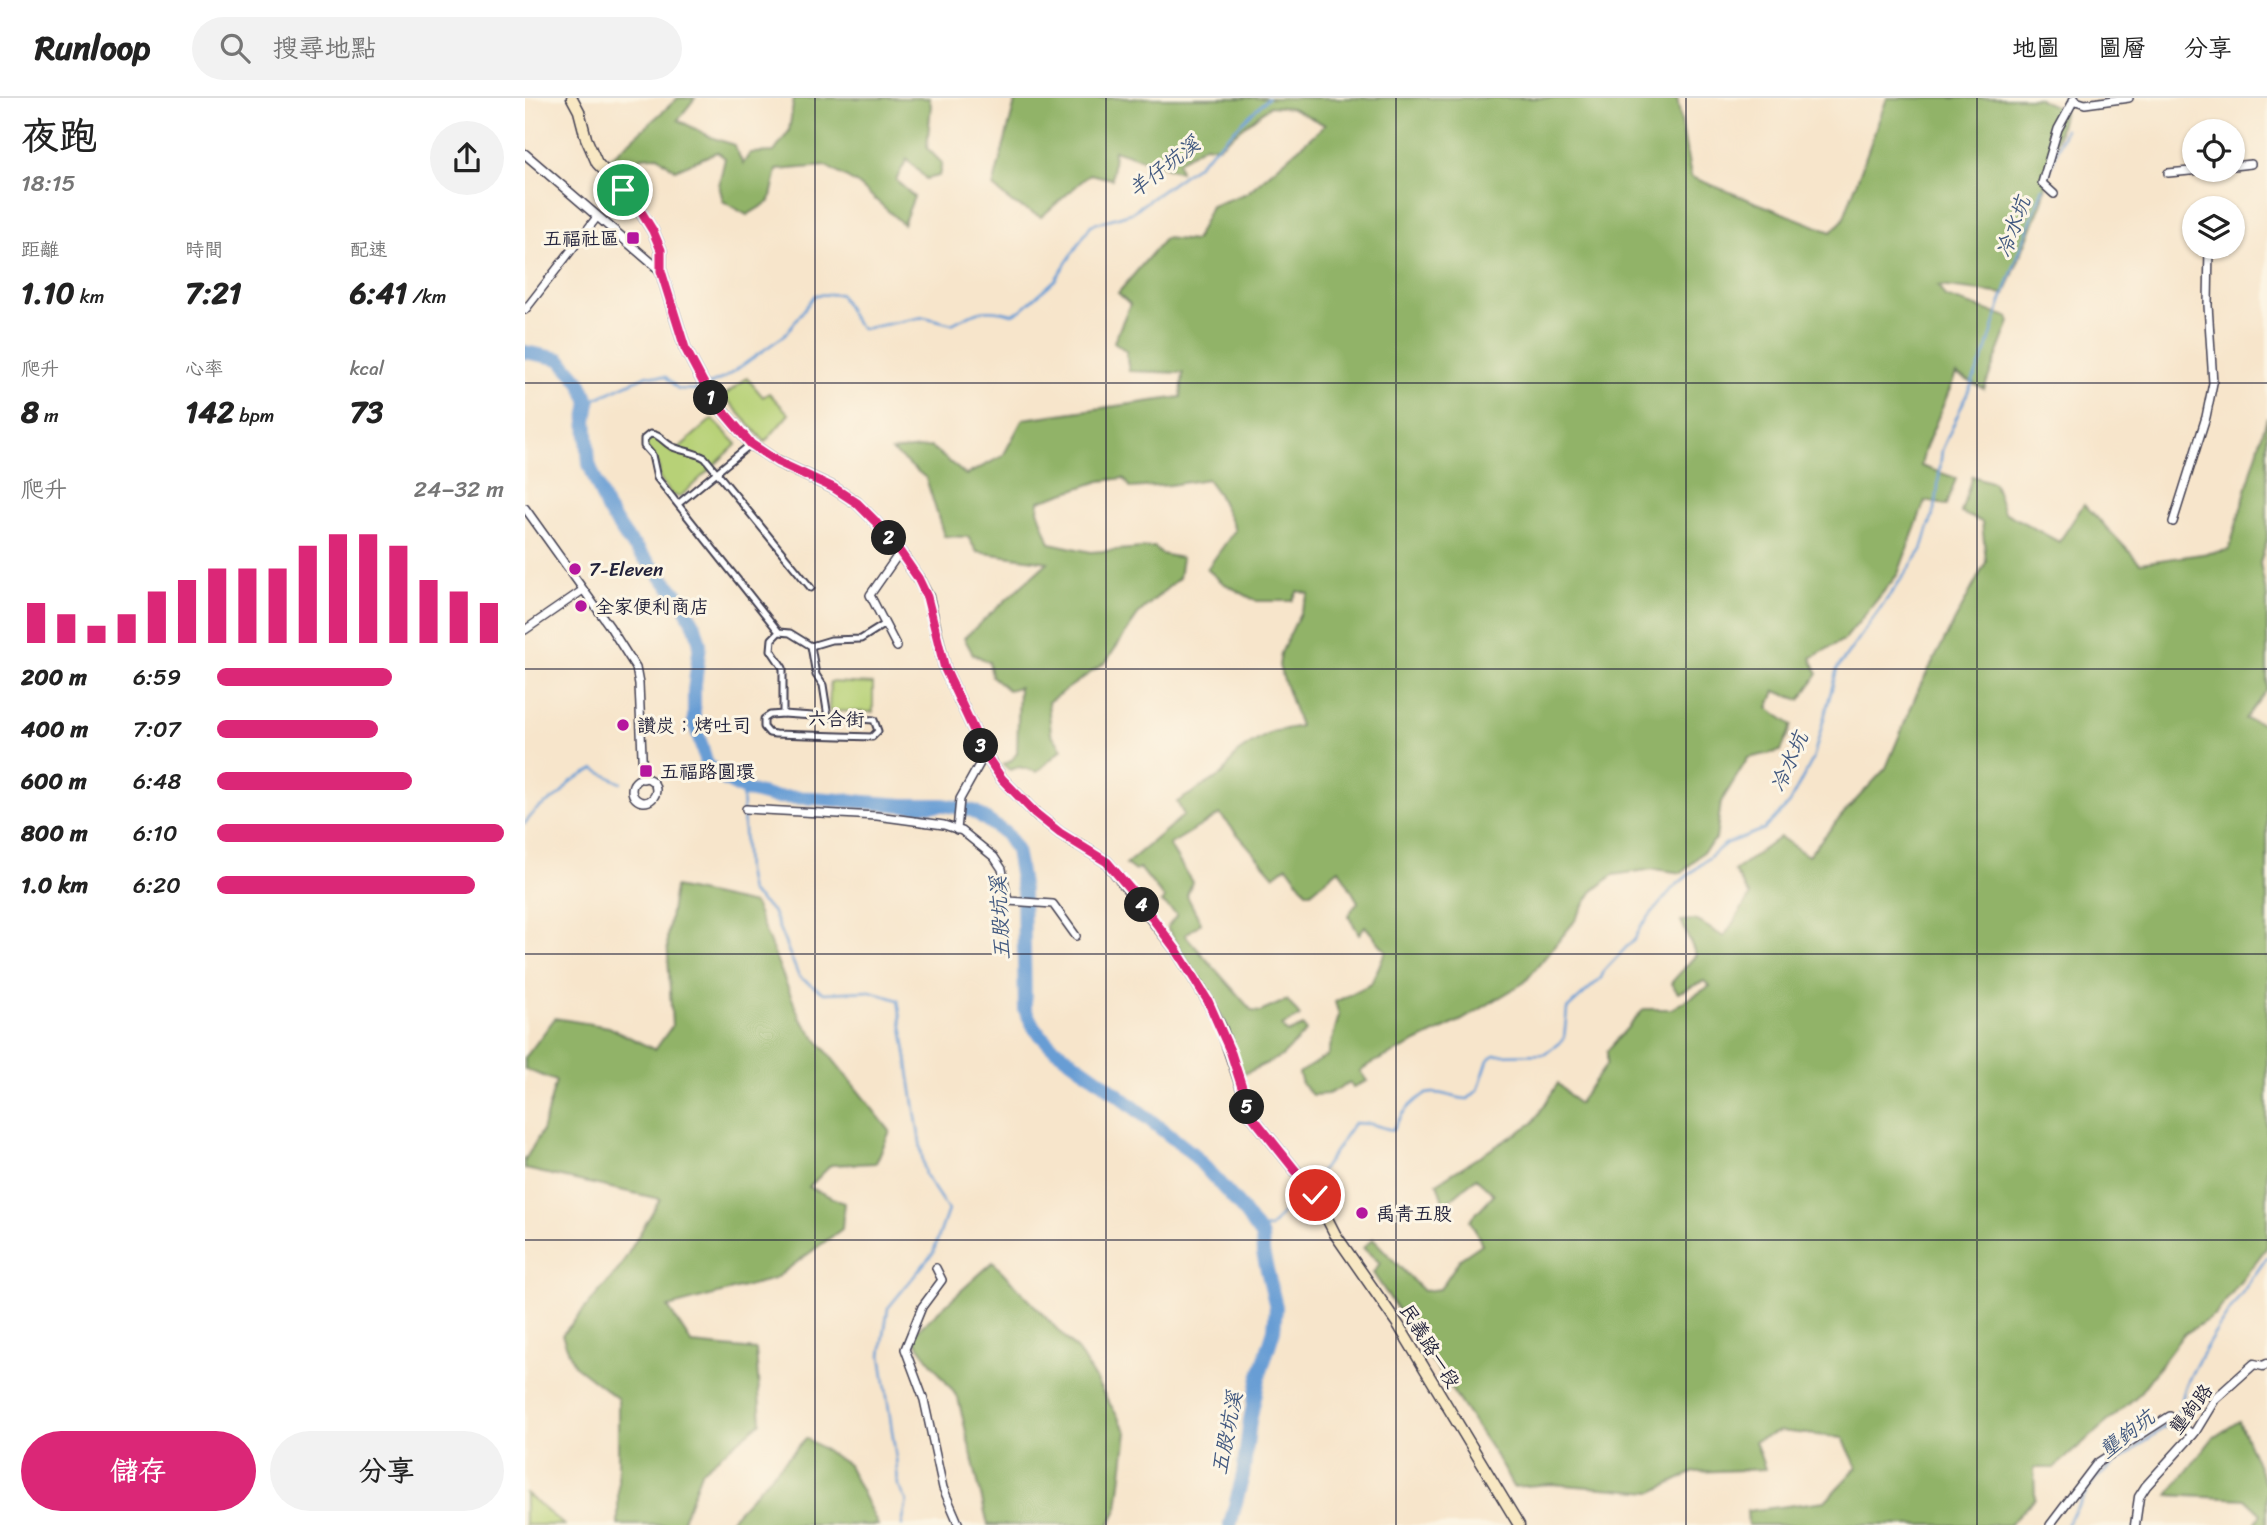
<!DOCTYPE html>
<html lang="zh-TW">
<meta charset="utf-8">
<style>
body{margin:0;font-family:Sriracha,"LXGW WenKai TC",sans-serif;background:#f2f2f2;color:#222;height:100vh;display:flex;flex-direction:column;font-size:26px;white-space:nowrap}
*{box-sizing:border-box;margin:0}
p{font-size:23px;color:#767676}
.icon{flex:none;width:38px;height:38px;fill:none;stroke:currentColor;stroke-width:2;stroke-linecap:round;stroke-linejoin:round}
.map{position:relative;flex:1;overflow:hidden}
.drawer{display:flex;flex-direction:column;background:#fff;width:525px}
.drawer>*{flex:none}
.controls{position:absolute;left:1657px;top:21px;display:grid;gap:14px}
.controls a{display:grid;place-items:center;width:63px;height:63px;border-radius:50%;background:#fff;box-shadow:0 2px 5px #0004;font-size:35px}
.pin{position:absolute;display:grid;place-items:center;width:60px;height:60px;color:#fff;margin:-30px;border:4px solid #fff;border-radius:50%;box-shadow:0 2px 7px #0007}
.km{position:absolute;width:35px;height:35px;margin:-18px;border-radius:50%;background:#222;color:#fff;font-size:19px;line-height:35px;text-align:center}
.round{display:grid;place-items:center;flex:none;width:74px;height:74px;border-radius:37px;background:#f2f2f2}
.overview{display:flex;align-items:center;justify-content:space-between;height:119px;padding:0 21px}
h1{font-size:38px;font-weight:700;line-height:52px}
.metrics{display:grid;grid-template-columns:repeat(3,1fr);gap:10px;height:119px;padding:7px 21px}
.metrics div{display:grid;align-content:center}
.metrics b{font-size:30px;font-weight:700}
.metrics small{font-size:19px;font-weight:400}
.metrics p{font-size:19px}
.chart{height:196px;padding:14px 21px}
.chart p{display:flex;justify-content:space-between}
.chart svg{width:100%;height:126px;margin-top:7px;stroke:#db2777;stroke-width:6}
.primary-button{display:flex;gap:14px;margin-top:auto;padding:14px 21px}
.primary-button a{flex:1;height:80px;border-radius:42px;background:#db2777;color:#fff;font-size:28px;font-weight:700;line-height:80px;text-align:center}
.primary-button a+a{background:#f2f2f2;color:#222}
ul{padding:0 21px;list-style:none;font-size:23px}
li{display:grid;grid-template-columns:112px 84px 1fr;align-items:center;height:52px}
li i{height:18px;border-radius:9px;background:#db2777}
header{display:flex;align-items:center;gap:42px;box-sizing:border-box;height:98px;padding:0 35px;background:#fff;border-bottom:2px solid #e0e0e0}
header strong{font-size:33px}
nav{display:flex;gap:38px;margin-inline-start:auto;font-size:24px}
.search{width:490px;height:63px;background:#f2f2f2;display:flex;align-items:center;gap:18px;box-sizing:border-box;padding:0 24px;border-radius:38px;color:#767676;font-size:26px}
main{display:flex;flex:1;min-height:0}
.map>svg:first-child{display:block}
.green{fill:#b7d177;stroke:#6c7a59;stroke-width:2}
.forest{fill:#91b368;stroke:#5a6a52;stroke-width:2}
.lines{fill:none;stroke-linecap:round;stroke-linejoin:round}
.stream{stroke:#689dd4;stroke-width:2.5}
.river{stroke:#689dd4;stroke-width:14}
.pedestrian-casing{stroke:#423f51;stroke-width:9}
.minor-casing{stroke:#423f51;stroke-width:10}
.tertiary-casing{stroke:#423f51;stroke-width:11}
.secondary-casing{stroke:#423f51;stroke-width:13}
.pedestrian{stroke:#fff;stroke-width:5}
.minor{stroke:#fff;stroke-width:7}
.tertiary{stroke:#fff;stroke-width:8}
.secondary{stroke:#f8e8c3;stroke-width:10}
.route-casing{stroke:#fff;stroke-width:14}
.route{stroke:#db2777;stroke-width:9}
.grid{fill:none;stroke:#22223b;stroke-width:2;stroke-opacity:0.55}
.poi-dot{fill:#b5179e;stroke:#fcf5e5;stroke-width:2.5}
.labels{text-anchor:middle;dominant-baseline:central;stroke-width:6;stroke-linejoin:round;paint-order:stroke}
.poi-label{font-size:19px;fill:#22223b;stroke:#fcf5e5;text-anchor:start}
.street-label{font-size:19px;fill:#22223b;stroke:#fcf5e5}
.water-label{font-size:21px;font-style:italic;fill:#425980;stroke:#fcf5e5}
</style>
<header>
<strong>Runloop</strong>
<div class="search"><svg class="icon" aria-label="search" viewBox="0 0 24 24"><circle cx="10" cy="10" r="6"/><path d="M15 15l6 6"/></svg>搜尋地點</div>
<nav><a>地圖</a><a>圖層</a><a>分享</a></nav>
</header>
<main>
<section class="drawer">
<div class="overview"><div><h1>夜跑</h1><p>18:15</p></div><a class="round"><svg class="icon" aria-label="share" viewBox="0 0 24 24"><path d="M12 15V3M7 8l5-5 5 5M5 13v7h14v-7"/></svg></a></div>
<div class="metrics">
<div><p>距離</p><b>1.10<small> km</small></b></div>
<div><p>時間</p><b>7:21</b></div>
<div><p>配速</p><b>6:41<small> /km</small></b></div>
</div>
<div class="metrics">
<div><p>爬升</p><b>8<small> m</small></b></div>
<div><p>心率</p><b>142<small> bpm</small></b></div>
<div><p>kcal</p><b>73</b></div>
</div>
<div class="chart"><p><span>爬升</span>24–32 m</p>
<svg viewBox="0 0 160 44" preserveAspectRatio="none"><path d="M5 44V30M15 44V34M25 44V38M35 44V34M45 44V26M55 44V22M65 44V18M75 44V18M85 44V18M95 44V10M105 44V6M115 44V6M125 44V10M135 44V22M145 44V26M155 44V30"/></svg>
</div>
<ul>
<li><b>200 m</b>6:59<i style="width:61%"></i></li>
<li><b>400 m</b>7:07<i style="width:56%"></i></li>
<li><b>600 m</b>6:48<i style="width:68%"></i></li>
<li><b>800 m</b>6:10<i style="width:100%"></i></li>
<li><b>1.0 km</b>6:20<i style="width:90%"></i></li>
</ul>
<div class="primary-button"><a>儲存</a><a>分享</a></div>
</section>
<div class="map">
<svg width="1742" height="1427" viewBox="0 0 1742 1427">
<rect width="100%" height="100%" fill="#fcf5e5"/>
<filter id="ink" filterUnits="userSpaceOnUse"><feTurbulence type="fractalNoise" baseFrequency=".0143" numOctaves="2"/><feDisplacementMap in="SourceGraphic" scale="14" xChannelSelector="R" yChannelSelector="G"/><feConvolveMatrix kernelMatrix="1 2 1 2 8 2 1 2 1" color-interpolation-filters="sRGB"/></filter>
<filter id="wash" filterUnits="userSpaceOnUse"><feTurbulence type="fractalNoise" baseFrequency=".00686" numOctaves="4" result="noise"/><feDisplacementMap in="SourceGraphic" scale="28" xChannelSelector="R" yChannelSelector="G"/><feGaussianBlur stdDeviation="1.57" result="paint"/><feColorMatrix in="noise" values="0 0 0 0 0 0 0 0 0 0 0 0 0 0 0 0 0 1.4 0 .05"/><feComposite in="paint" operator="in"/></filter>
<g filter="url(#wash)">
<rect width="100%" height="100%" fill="#f7e5cb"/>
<g class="green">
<polygon points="222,280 238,299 244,295 264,316 240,344 199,298"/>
<polygon points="187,321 212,346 155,399 147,397 134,380 134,367 121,349 121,342 126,338 133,339 148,355"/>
<polygon points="305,584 348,586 348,614 304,613"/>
<polygon points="0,1395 39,1427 0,1427"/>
</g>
<g class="forest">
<polygon points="153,0 170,0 153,22 186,39 209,47 218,66 225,55 249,54 264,33 269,0 404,0 406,7 402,50 417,65 414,78 401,81 382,61 371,82 389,99 378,126 334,87 301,68 252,72 245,103 222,117 198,103 194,87 200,60 192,54 150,72 133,58 117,59 95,78 80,65"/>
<polygon points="491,0 1152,0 1166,79 1306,134 1318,122 1362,0 1515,0 1515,2 1539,12 1517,104 1480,196 1413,188 1420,199 1483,219 1485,224 1459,291 1431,276 1400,351 1396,368 1431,380 1422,407 1400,403 1373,476 1320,541 1286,560 1293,576 1275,602 1250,593 1243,610 1267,627 1256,653 1223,660 1196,704 1191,741 1157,775 1129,771 1088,777 1067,794 1049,824 1000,884 937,922 843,967 835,973 842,983 828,989 825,985 803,996 787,997 777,986 774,975 803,957 814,917 810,904 846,886 861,853 840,828 834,836 823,817 833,804 814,771 786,794 781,794 762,768 749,778 695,716 644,747 667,784 662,798 676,825 660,837 727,913 735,914 762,902 775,918 757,928 762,935 778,928 781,934 757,958 715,978 703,930 642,830 652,817 637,804 640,801 615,770 610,773 601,766 659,717 652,704 698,676 711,656 724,647 747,634 775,628 754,568 756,555 784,496 773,493 767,503 731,503 698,485 682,471 710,432 693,396 682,381 645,387 606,390 599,380 575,383 514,403 513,412 525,445 566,454 630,449 636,456 657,460 654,480 615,514 581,564 523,604 526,635 537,651 512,674 494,669 485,672 478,667 486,663 492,655 494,589 483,592 467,578 464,564 448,556 439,540 523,464 452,454 443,439 419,438 401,380 367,353 406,349 441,377 478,358 498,321 656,299 658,275 604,273 601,253 589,244 605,206 593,195 640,140 670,143 686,108 722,95 800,27 767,10 745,8 693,49 680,47 653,64 655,74 589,52 587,81 565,76 516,119 487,105 468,89"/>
<polygon points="1742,319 1742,443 1735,465 1742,500 1742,592 1720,621 1742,627 1742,1149 1690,1217 1658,1237 1613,1297 1529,1370 1509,1370 1510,1400 1484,1427 1223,1427 1222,1413 1300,1403 1332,1369 1318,1340 1255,1333 1230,1343 1240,1371 1169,1374 1128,1394 1026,1386 988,1389 971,1358 848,1175 855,1165 838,1150 848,1141 898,1193 915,1191 935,1161 957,1146 945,1122 969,1096 951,1080 919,1107 912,1085 1008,1025 1033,985 1053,1006 1082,966 1082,953 1119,911 1146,911 1185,888 1179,883 1153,895 1146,885 1171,857 1156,823 1171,822 1199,839 1225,798 1209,773 1255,739 1283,758 1318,716 1361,670 1395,588 1461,464 1457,424 1436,415 1447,378 1469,385 1479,414 1534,444 1559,406 1615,465 1704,452"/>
<polygon points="150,789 229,806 275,920 365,1033 351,1065 306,1067 284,1089 319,1105 317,1131 249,1181 143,1209 167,1246 231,1252 236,1324 177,1372 156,1427 93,1427 93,1301 49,1267 37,1237 94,1171 135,1101 0,1071 0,1062 17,1033 31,983 0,971 0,960 30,920 84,929 130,952 147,928 142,839"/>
<polygon points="468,1164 553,1253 602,1334 593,1410 584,1427 463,1427 433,1300 386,1238"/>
<polygon points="1714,1323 1742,1390 1742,1427 1729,1427 1736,1416 1720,1401 1643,1397 1688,1340"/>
<polygon points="281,1340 323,1367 353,1427 200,1427"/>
</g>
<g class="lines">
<g class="stream">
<polyline points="1522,80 1540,31"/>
<path d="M183,287L201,279L260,237L290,197L315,196L329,223L337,231L399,219L427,226C451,213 459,208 487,216L496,212L530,182L566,127L606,115L670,69L743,0"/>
<polyline points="64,304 122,277 141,279 153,291 172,292 177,290"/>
<polyline points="217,691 221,773 225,794 247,813 274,879 299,895 345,893 373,902 400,1077 423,1112 408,1155 363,1210 356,1257 371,1360 373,1387 382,1403 377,1427"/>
<polyline points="0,725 12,711 35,697 45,684 69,671 96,685"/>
<path d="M784,1085L798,1071L829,1025L846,1026L867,1032C875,1019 891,994 909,995C921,995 931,1001 943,1001L953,992L963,962L970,957L1020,956L1039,941L1042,911L1076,880L1079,873L1110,840L1116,828L1147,791L1200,746L1239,731L1263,707L1288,661L1312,571L1397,452L1411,406L1417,352L1462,251L1476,204L1518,90"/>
<polyline points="732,1132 745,1130 779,1090"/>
<path d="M1541,1427L1570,1381L1646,1324C1657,1312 1656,1299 1662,1285C1682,1241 1715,1199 1742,1159"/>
</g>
<polyline class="river" points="0,254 35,261 55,284 64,304 61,322 64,366 82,411 101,439 153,498 170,528 175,546 169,593 169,623 182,666 199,681 220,692 247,699 289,700 378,707 419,707 449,713 481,736 491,752 498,793 500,912 510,931 526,948 578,985 668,1056 713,1106 737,1139 738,1155 751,1209 749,1232 734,1280 725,1322 718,1377 705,1427"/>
</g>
</g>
<g filter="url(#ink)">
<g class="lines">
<defs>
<g id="pedestrian">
<polyline points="153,406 226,346"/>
<path d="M254,534L265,535L286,548L291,577L298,587L303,619L349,622L353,633L347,639L250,636L244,635L239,629V621L245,617L258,616V570L246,552L247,541L254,534L132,380L127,357L119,348V341L125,336C136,337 137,343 146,348C155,353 168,353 180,360L286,490"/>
<polyline points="286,548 306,542 336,541 360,526"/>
<polyline points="258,616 303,619"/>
</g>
<g id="minor">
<polyline points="1548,2 1560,6 1604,0"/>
<polyline points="1708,68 1726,66"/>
<polyline points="1643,75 1676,72"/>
<polyline points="1529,96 1517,85 1533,31 1550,0"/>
<polyline points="0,212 72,119"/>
<polyline points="0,410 85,529 111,570 114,586 118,681"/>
<polyline points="1648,424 1681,319 1688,285 1683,207 1684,149"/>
<polyline points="0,532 58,492"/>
<polyline points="372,549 345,497 375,454"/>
<circle cx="119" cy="692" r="12"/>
<polyline points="221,711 352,718 419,727 437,733 469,759 477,771 483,803 528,806 551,838"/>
<polyline points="432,732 435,701 460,656"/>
<polyline points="411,1170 417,1182 397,1209 380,1251 399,1302 418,1390 434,1427"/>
<polyline points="1525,1427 1572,1365 1645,1318 1668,1337"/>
</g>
<g id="tertiary">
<polyline points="0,56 136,173"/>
<polyline points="1610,1427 1614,1399 1621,1388 1670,1334 1690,1301 1729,1266 1738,1268 1742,1266"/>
</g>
<polyline id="secondary" points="47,0 54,13 61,40 72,65 110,105 128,133 136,152 136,173 160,250 186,299 226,346 253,364 309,390 332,405 350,423 375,454 393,480 403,499 420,571 460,656 477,681 510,715 535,735 582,764 652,853 683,903 697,932 726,1017 790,1097 810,1136 874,1228 994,1427"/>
</defs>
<use href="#pedestrian" class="pedestrian-casing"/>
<use href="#minor" class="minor-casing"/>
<use href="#tertiary" class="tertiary-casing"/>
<use href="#secondary" class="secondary-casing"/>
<use href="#pedestrian" class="pedestrian"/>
<use href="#minor" class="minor"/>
<use href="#tertiary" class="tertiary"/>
<use href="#secondary" class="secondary"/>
</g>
</g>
<g class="lines" filter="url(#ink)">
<defs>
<polyline id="route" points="98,92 110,104 128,133 136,152 136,173 160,250 186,299 226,346 253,364 309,390 332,405 350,423 375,454 393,480 402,499 420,571 460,656 477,681 510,715 535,735 582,764 611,798 652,853 683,903 706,955 726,1017 790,1097"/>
</defs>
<use href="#route" class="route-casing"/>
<use href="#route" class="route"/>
</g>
<path class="grid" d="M290,0V1427M581,0V1427M871,0V1427M1161,0V1427M1452,0V1427M0,285H1742M0,571H1742M0,856H1742M0,1142H1742"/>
<g class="poi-dot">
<rect x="101" y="133" width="14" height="14" rx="3.5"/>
<circle cx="50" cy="471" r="7"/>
<circle cx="56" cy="508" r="7"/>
<circle cx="98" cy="627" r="7"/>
<rect x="114" y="666" width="14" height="14" rx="3.5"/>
<circle cx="837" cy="1115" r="7"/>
</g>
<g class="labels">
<g class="poi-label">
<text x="94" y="140" text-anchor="end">五福社區</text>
<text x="64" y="471">7-Eleven</text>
<text x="70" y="508">全家便利商店</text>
<text x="112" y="627">讚炭；烤吐司</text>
<text x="135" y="673">五福路圓環</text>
<text x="851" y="1115">禹青五股</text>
</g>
<g class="street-label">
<text transform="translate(311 621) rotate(1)">六合街</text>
<text transform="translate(905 1248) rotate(58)">民義路一段</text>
<text transform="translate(1666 1311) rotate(-53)">壟鉤路</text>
</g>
<g class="water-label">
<text transform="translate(639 69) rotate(-38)">羊仔坑溪</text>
<text transform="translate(1488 129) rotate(-70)">冷水坑</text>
<text transform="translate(1264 664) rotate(-66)">冷水坑</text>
<text transform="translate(475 820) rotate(-93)">五股坑溪</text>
<text transform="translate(702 1335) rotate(-79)">五股坑溪</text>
<text transform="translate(1602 1336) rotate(-38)">壟鉤坑</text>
</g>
</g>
</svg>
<div class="controls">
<a><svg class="icon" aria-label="locate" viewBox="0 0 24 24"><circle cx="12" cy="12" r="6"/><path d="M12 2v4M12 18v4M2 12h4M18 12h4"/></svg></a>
<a><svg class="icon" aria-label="layers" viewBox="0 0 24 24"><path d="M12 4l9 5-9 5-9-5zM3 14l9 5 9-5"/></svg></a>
</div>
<div class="pin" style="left:98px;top:92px;background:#1e9e55"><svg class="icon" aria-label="arrive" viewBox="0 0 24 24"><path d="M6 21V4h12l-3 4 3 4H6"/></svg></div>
<div class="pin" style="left:790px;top:1097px;background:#d93025"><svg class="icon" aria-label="check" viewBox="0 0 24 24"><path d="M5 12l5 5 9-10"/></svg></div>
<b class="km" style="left:186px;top:300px">1</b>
<b class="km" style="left:364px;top:440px">2</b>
<b class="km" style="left:456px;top:648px">3</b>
<b class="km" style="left:617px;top:807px">4</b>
<b class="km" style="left:722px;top:1009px">5</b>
</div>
</main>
